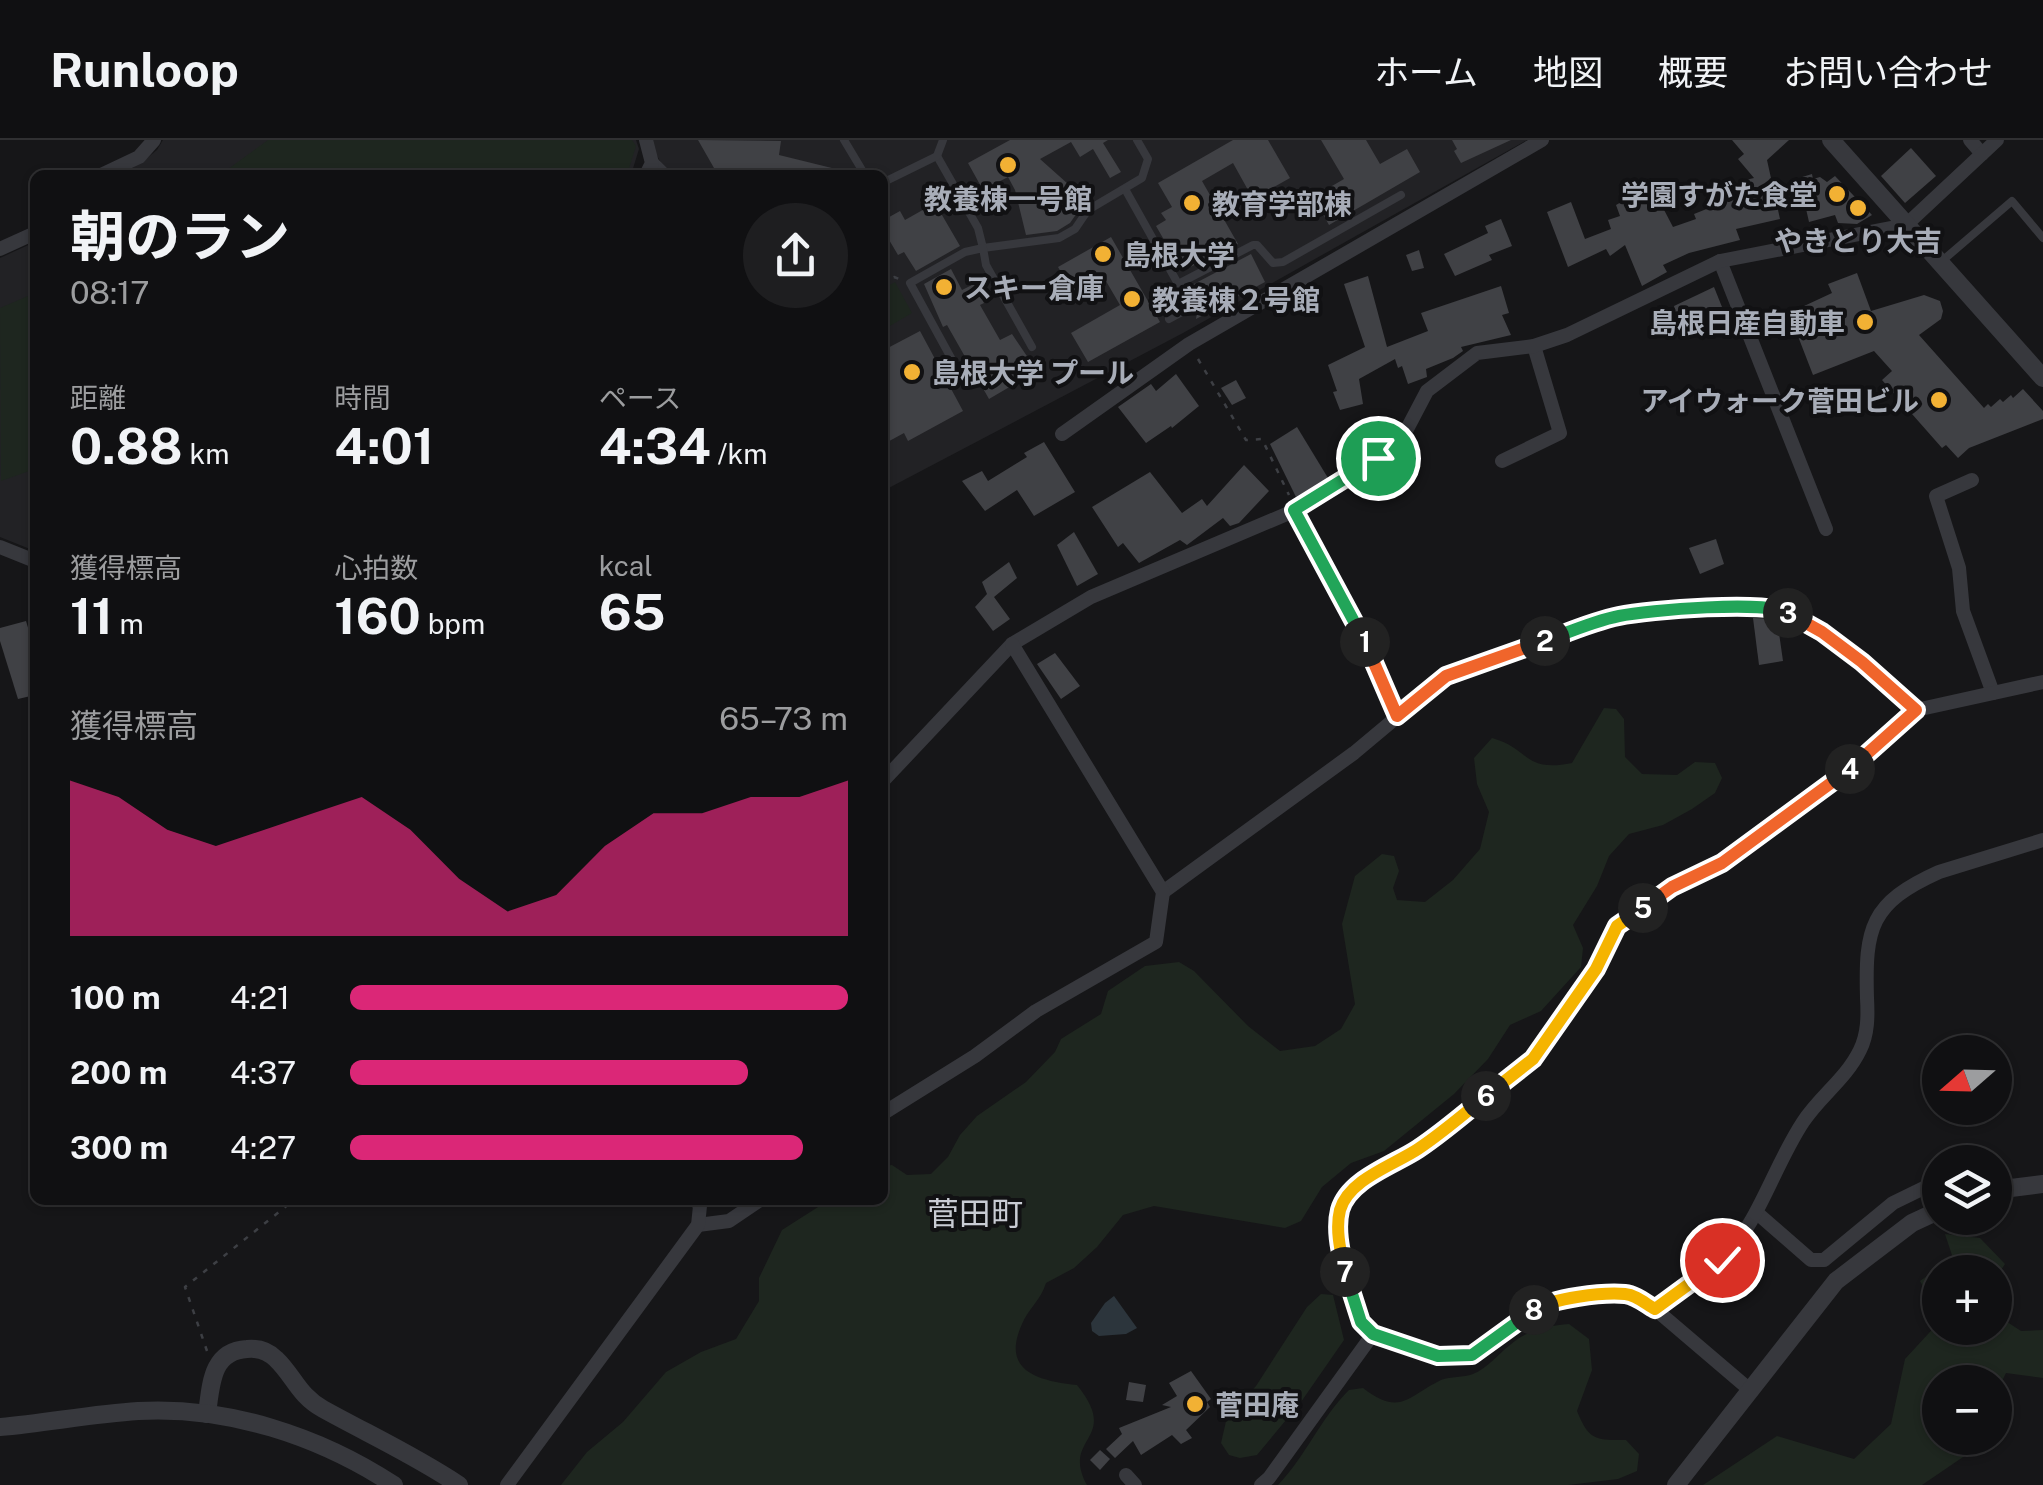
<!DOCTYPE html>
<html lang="ja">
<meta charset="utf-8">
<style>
body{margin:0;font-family:"Public Sans","Noto Sans JP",sans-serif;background:#1e1e20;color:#f1f3f6;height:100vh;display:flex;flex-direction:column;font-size:38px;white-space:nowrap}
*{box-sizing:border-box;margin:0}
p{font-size:32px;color:#9c9d9f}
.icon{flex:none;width:55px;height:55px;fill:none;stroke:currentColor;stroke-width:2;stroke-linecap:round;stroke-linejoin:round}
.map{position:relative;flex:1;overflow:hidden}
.panel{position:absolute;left:30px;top:30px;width:858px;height:1035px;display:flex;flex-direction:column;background:#101012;border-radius:15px;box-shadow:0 2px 8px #0004,0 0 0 2px #303032}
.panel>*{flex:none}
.needle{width:65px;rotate:250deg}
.tools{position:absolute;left:1922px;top:895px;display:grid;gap:20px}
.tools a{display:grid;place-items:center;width:90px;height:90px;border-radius:50%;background:#101012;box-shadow:0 2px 8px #0004,0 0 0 2px #303032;font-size:50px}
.pin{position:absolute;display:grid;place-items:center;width:85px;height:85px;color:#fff;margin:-42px;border:5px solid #fff;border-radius:50%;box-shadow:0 2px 10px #0007}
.km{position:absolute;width:50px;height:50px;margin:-25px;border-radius:50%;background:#222;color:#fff;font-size:28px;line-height:50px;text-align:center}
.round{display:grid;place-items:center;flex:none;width:105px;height:105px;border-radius:52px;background:#1e1e20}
.overview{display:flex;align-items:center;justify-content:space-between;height:170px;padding:0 40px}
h1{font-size:55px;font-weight:700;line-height:75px}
.figures{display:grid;grid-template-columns:repeat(3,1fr);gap:15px;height:170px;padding:10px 40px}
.figures div{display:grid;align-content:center}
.figures b{font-size:50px;font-weight:700}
.figures small{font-size:28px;font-weight:400}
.figures p{font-size:28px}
.chart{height:280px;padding:20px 40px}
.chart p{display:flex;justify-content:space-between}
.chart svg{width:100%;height:180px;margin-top:10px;fill:#db2777;opacity:.7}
ul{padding:0 40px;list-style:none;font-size:32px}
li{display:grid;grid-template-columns:160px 120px 1fr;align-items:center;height:75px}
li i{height:25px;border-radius:12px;background:#db2777}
header{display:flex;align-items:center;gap:60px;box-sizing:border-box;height:140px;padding:0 50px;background:#101012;border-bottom:2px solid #303032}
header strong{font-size:48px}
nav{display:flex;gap:55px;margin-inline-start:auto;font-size:35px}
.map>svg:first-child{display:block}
.built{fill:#222225}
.green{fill:#1e261f}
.water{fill:#2c353c}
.building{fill:#404145}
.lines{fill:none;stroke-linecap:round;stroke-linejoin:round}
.path{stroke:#3d3f44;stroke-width:2.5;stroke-dasharray:5 8;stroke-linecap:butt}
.service{stroke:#37383d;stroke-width:8}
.minor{stroke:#37383d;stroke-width:14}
.tertiary{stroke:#37383d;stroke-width:18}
.split-1-casing{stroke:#fff;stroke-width:20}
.split-2-casing{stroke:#fff;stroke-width:20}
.split-3-casing{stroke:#fff;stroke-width:20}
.split-4-casing{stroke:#fff;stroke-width:20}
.split-5-casing{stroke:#fff;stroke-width:20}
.split-6-casing{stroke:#fff;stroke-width:20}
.split-7-casing{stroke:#fff;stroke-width:20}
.split-8-casing{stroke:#fff;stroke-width:20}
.split-9-casing{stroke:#fff;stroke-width:20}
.split-1{stroke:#22a559;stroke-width:12}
.split-2{stroke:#f0652b;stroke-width:12}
.split-3{stroke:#22a559;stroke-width:12}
.split-4{stroke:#f0652b;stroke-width:12}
.split-5{stroke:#f0652b;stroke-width:12}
.split-6{stroke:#f5b400;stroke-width:12}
.split-7{stroke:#f5b400;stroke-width:12}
.split-8{stroke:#22a559;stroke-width:12}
.split-9{stroke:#f5b400;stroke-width:12}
.poi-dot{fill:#f2b134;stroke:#111113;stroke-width:4}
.labels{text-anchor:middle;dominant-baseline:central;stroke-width:8;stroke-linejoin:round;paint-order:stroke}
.poi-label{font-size:28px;font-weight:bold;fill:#a8adb8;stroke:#111113;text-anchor:start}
.quarter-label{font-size:32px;fill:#c9ccd4;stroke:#111113}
</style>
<header>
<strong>Runloop</strong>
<nav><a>ホーム</a><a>地図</a><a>概要</a><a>お問い合わせ</a></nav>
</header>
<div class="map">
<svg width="2043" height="1345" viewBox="0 0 2043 1345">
<rect width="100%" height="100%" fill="#161618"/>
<g class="built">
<polygon points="163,0 636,0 639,9 631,35 120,35 141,23 157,10"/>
<polygon points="648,0 1527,0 1183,193 883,351 882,35 668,35"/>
<polygon points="35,102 35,411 0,397 0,118"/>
</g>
<g class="green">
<polygon points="268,0 632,0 636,6 627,35 220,35"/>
<polygon points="895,142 912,173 883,190 883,149"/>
<polygon points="35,153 35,329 1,341 0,168"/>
<path d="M1604,568L1616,569L1624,579L1625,617L1642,634L1677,635L1695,622L1715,623L1722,638L1715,653L1692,669L1663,685L1629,694L1609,716L1597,746L1573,785L1583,808L1581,827L1541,871L1510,885L1488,919L1454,954L1384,1011L1351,1023L1322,1047L1301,1081L1285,1088L1154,1066L1123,1075L1097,1107L1074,1128L1046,1143C1041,1160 1028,1169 1022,1184C1000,1232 1040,1241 1077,1245C1122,1301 1060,1296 1087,1345H561L587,1312L623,1282L666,1232L701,1212L736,1199L759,1161V1138L782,1090L829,1060H882L883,1026L892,1025L907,1035L931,1034L948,1017L960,995L977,976L1026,942L1055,912L1061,899L1101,874L1108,851L1145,826L1179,822L1194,831L1248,886L1280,911L1315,906L1341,889L1355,864L1342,784L1355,736L1382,714L1394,716L1399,731L1393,748L1397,760L1425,762L1453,740L1480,709L1489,672L1477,644L1474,618L1492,598C1529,608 1524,633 1572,623Z"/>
<polygon points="1945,1094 1980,1098 2005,1124 1995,1139 1995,1132 1940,1132 1940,1178 1920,1141 1953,1118"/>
<polygon points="1321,1154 1333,1155 1344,1200 1301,1262 1257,1315 1240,1318 1229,1315 1221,1303 1227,1277 1256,1246 1307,1167"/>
<polygon points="1995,1174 2021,1191 2043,1190 2043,1238 2006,1233 1995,1255 1995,1242 1940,1242 1940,1298 1975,1298 1966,1315 1922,1345 1703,1345 1777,1296 1854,1319 1891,1284 1905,1219 1940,1181 1940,1188 1995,1188"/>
<path d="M1569,1184L1589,1199L1592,1230L1577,1271C1589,1301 1596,1300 1626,1300L1639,1314L1637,1331L1618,1339L1568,1345H1278C1306,1316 1320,1279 1349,1250L1363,1248C1401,1277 1408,1256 1441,1240C1451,1236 1463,1238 1473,1234C1488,1228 1497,1215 1510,1205C1526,1190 1548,1186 1569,1184Z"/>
</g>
<polygon class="water" points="1114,1156 1137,1188 1126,1194 1099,1196 1092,1191 1091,1183 1105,1163"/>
<g class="building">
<polygon points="698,0 781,1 779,15 840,30 840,35 718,35"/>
<polygon points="1010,0 1108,0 1103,3 1121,32 1110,38 1093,9 1080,17 1071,2 1040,19 1086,60 1070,83 1057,91 1026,95 1015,50 1008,37 983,50 968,23"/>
<polygon points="1233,0 1268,0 1290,38 1253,59 1233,23 1202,41 1238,104 1182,131 1156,86 1166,80 1161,73 1172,67 1158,43"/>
<polygon points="1321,0 1366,0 1380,24 1407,9 1420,32 1329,85 1313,57 1344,39"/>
<polygon points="1452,0 1511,0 1461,23 1454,11 1457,9"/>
<polygon points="1732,0 1789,0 1767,20 1780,79 1736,89 1740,100 1689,113 1663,125 1667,132 1642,146 1625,105 1610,116 1606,109 1568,127 1547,72 1571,62 1585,99 1611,89 1608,80 1620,76 1616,65 1651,45 1673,87 1696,79 1694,74 1744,54 1741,41 1754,38 1738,19 1744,14"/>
<polygon points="1911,8 1936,36 1905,63 1881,36"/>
<polygon points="1812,34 1813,39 1820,37 1827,42 1835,36 1872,75 1857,84 1838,83 1835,75 1809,82 1799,38"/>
<polygon points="935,63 960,106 916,131 904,112 898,115 882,88 882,81 900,71 905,80"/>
<polygon points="1501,79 1512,106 1489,115 1492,120 1455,136 1444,114 1488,93 1485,86"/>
<polygon points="1111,97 1160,182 1088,222 1071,193 1120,165 1103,136 1073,153 1058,127"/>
<polygon points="1419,110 1424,128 1412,131 1406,115"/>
<polygon points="1251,114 1265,142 1196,179 1198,166 1190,146"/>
<polygon points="951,129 962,150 974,144 984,163 980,165 1000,200 1012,194 1037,231 989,259 947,185 943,187 924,144"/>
<polygon points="1857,133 1871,171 1924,155 1940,161 1943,171 1941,179 1919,195 1984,268 1988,264 1991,267 2000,259 2003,262 2011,255 2013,258 2023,249 2043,271 2043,279 1969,308 1958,318 1946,305 1942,308 1882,240 1892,231 1874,211 1813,235 1789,173 1832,153 1828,144"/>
<polygon points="1368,136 1387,207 1428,191 1421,173 1501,146 1509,173 1502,175 1511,195 1461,207 1463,211 1453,218 1426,229 1427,237 1408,244 1402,226 1398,228 1395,219 1359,239 1363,264 1340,270 1333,252 1337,251 1328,225 1365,207 1344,144"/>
<polygon points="1714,147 1724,172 1680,190 1674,166"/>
<polygon points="920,191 963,271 908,301 904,293 882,305 882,211"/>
<polygon points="1176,234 1199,266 1172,288 1171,286 1146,303 1118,267 1151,244 1156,251"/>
<polygon points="1236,240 1246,258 1232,265 1221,248"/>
<polygon points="1297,287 1328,338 1296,357 1270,304"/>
<polygon points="1365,300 1370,311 1354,321 1348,311"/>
<polygon points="1044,302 1075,352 1034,376 1017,350 985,371 962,341 982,331 988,341 1027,317 1024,313"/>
<polygon points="1244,325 1269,351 1239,383 1230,386 1223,378 1187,405 1180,400 1139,423 1123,403 1118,407 1092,367 1150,332 1182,373 1202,359 1207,366"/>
<polygon points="1074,392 1098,434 1077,446 1057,405"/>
<polygon points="1716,399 1724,424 1700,434 1689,408"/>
<polygon points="1009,422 1017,438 994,457 1010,479 993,491 975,467 987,454 982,442"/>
<polygon points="1753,478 1777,479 1783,521 1759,525"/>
<polygon points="26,481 35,511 35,555 18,559 0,501 0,488"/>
<polygon points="1055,513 1080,546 1061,559 1037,524"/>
<polygon points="1191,1231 1211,1259 1207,1262 1210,1267 1186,1290 1192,1298 1181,1304 1172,1295 1141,1315 1133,1301 1115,1318 1106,1309 1122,1294 1119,1288 1171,1267 1162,1265 1177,1256 1169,1243"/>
<polygon points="1129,1242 1146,1245 1143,1262 1126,1260"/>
<polygon points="1100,1310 1110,1319 1100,1330 1090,1320"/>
</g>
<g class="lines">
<g class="path">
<polyline points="882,143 894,137 899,139"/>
<polyline points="1198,219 1246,300 1262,299 1289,355"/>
<polyline points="207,1211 185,1147 294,1060"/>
</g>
<g class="service">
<polyline points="844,0 865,35"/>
<polyline points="937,16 978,88 983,108 1059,98 1075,89 1088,70 1142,38 1148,19 1137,0"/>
<polyline points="882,43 937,16 943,0"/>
<polyline points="1125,49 1191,167 1169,179"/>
<polyline points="1942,121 2012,61 2043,98"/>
<polyline points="1178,144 1253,105 1257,105 1273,123 1283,122 1401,55"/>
<polyline points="962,238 910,143 965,112 983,108 986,125 1032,207"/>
</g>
<g class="minor">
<polyline points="1970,0 1982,14"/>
<polyline points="652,23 664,35"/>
<polyline points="101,35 139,17 154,0"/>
<polyline points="646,35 652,23 646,0"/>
<polyline points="0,109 35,93"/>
<polyline points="1720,121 1826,389"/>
<polyline points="1062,294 1189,204 1542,0"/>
<polyline points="1502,321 1560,293 1534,206"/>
<polyline points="1972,340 1936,356 1959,428 1963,471 1993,553"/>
<polyline points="1293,370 1359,487 1397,577"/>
<polyline points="0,407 35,421"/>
<polyline points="882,642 1012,504 1091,457 1296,370 1379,318 1406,291 1427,251 1477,213 1534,206 1567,195 1720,121 1906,85 1997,0"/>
<polyline points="1163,752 1354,613 1446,536 1619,476 1756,466 1783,469 1822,492 1862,522 1916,570"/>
<polyline points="882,974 975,916 1036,871 1156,802 1163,752 1012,504"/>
<polyline points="1757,1073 1811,1120 1824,1120 1893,1063 1934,1043"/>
<polyline points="698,1085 729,1081 760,1060"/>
<path d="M1655,1169C1677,1152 1704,1141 1723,1120C1760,1080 1774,1026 1803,982C1820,956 1846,939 1860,910C1868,894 1868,876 1867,858C1865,788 1870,763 1939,732L2043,700"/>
<polyline points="1750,1250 1655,1169 1629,1154 1580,1157 1540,1165 1472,1215 1438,1215 1373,1194 1361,1182 1347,1144 1338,1087 1341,1067 1350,1053 1371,1037 1432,999 1533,919 1596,829 1617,786 1672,747 1722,723 1869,615 1916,570 2043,542"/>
<polyline points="1126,1335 1135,1345"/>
<polyline points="507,1345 698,1085 700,1066 696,1060"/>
<polyline points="1261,1345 1269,1338 1373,1194"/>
</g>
<g class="tertiary">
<polyline points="1831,0 2043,238"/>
<polyline points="1995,1050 2043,1044"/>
<path d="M207,1274C211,1245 211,1211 247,1209C257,1208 268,1211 276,1219C294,1236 298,1255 323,1269C370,1295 414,1315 459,1345"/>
<path d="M0,1287C46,1283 92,1274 138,1271C228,1266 319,1296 394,1345"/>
<polyline points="1676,1345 1836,1141 1912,1083 1940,1070"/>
</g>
</g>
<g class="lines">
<defs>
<polyline id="split-1" points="1365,502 1294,370 1378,318"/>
<polyline id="split-2" points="1365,502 1397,576 1446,536 1545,501"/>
<path id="split-3" d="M1545,501C1569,492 1594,481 1619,476C1647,470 1769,460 1788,473"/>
<polyline id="split-4" points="1788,473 1822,492 1862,522 1916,570 1850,629"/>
<polyline id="split-5" points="1643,768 1672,747 1722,723 1850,629"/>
<polyline id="split-6" points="1486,956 1533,919 1596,829 1617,786 1643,768"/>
<path id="split-7" d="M1345,1132C1341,1113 1335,1090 1340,1070C1349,1039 1394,1025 1418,1009C1442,993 1464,974 1486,956"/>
<polyline id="split-8" points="1345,1132 1361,1182 1373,1194 1438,1216 1472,1215 1534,1170"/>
<path id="split-9" d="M1534,1170C1553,1158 1603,1152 1625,1154C1636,1155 1646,1164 1655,1169L1722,1120"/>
</defs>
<use href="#split-1" class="split-1-casing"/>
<use href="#split-2" class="split-2-casing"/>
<use href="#split-3" class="split-3-casing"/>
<use href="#split-4" class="split-4-casing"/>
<use href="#split-5" class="split-5-casing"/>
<use href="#split-6" class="split-6-casing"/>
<use href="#split-7" class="split-7-casing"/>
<use href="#split-8" class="split-8-casing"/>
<use href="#split-9" class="split-9-casing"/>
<use href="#split-1" class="split-1"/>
<use href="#split-2" class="split-2"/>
<use href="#split-3" class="split-3"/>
<use href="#split-4" class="split-4"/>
<use href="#split-5" class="split-5"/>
<use href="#split-6" class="split-6"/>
<use href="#split-7" class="split-7"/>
<use href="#split-8" class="split-8"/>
<use href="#split-9" class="split-9"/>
</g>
<g class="poi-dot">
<circle cx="1008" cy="25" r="10"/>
<circle cx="1837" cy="54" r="10"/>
<circle cx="1192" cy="63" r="10"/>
<circle cx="1858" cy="68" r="10"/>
<circle cx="1103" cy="114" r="10"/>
<circle cx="944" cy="147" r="10"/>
<circle cx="1132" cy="159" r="10"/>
<circle cx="1865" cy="182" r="10"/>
<circle cx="912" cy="232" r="10"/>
<circle cx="1939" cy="260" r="10"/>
<circle cx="1195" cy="1264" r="10"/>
</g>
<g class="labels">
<g class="poi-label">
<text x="1817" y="54" text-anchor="end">学園すがた食堂</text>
<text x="1008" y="58" text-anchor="middle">教養棟一号館</text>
<text x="1212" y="63">教育学部棟</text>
<text x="1858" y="100" text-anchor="middle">やきとり大吉</text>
<text x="1123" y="114">島根大学</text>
<text x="964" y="147">スキー倉庫</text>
<text x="1152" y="159">教養棟２号館</text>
<text x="1845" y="182" text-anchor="end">島根日産自動車</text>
<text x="932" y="232">島根大学 プール</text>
<text x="1919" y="260" text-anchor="end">アイウォーク菅田ビル</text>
<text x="1215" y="1264">菅田庵</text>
</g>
<g class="quarter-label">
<text x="975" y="1073">菅田町</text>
</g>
</g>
</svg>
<div class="tools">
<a><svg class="needle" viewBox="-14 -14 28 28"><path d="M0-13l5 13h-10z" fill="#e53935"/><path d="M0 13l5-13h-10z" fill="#9c9d9f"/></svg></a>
<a><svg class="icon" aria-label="layers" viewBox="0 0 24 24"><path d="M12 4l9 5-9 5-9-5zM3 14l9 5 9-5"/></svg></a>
<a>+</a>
<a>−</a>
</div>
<div class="pin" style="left:1378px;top:318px;background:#1e9e55"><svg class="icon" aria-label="arrive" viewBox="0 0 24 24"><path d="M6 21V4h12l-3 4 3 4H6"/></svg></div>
<div class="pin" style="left:1722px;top:1120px;background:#d93025"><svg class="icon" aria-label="check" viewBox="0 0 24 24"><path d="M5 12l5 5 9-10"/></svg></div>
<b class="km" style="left:1365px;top:502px">1</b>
<b class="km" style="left:1545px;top:501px">2</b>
<b class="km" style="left:1788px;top:473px">3</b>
<b class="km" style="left:1850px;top:629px">4</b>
<b class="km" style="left:1643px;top:768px">5</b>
<b class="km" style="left:1486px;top:956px">6</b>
<b class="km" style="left:1345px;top:1132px">7</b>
<b class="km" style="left:1534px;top:1170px">8</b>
<section class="panel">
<div class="overview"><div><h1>朝のラン</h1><p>08:17</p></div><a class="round"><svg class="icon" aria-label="share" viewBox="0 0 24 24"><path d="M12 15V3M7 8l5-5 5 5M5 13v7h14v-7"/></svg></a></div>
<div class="figures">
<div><p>距離</p><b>0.88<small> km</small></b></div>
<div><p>時間</p><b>4:01</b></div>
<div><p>ペース</p><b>4:34<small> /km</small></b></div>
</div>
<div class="figures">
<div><p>獲得標高</p><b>11<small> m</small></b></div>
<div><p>心拍数</p><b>160<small> bpm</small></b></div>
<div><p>kcal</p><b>65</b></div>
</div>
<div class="chart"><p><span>獲得標高</span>65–73 m</p>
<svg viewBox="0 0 160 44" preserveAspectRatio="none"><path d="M0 44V6L10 10L20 18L30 22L40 18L50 14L60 10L70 18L80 30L90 38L100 34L110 22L120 14L130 14L140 10L150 10L160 6V44z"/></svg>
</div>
<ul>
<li><b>100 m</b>4:21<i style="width:100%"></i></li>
<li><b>200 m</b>4:37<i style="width:80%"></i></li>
<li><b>300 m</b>4:27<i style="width:91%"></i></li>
</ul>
</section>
</div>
